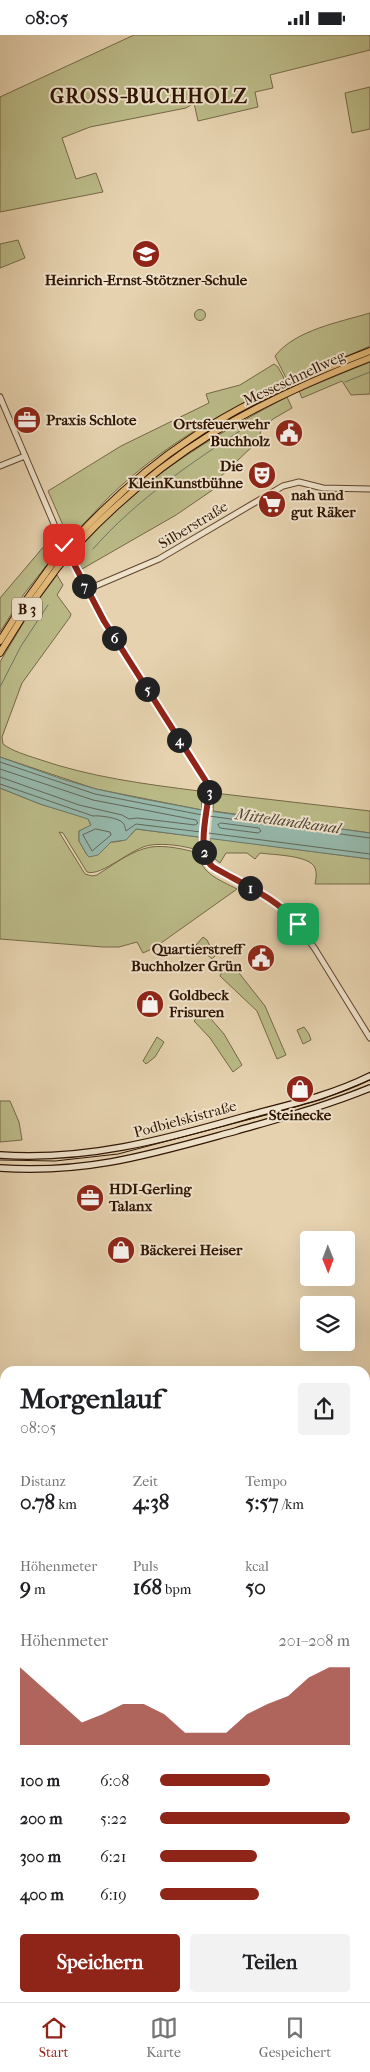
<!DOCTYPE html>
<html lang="de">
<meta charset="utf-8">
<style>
body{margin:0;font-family:"IM FELL French Canon",serif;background:#f2f2f2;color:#202124;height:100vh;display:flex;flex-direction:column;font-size:19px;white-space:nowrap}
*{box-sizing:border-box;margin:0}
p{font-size:16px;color:#757577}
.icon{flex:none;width:28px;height:28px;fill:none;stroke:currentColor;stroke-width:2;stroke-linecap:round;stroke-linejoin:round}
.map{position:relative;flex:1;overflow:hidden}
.sheet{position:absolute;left:0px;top:1331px;width:370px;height:636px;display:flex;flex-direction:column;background:#fff;border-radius:15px 15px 0 0;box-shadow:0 5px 20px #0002}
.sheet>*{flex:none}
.needle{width:32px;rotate:179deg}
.controls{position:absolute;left:300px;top:1196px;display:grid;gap:10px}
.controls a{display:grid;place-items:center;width:55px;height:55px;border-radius:5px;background:#fff;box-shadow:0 5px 20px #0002;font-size:25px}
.pin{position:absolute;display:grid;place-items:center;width:42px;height:42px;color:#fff;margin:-21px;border-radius:10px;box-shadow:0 2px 8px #0006}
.km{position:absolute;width:25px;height:25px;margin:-12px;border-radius:50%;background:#222;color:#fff;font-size:14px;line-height:25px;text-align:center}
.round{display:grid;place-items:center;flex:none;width:52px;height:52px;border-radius:5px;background:#f2f2f2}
.overview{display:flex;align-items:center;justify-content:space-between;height:85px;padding:0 20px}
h1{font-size:28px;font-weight:700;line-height:38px}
.metrics{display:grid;grid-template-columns:repeat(3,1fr);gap:8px;height:85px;padding:5px 20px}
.metrics div{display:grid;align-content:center}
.metrics b{font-size:21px;font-weight:700}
.metrics small{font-size:14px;font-weight:400}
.metrics p{font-size:14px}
.chart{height:140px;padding:10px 20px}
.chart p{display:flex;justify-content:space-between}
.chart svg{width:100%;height:90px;margin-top:5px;fill:#8f2418;opacity:.7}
.primary-button{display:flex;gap:10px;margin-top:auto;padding:10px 20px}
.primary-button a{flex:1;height:58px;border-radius:5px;background:#8f2418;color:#fff;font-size:20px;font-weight:700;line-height:58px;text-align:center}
.primary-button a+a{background:#f2f2f2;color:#202124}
ul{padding:0 20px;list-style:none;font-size:16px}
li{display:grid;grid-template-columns:80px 60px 1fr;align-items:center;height:38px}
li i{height:12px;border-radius:6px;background:#8f2418}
.status{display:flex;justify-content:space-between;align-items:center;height:35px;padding:0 25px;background:#fff;direction:ltr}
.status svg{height:14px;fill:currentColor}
.tab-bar{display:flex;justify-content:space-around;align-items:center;height:70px;border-top:1px solid #e0e0e0;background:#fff;font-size:14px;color:#757577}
.tab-bar a{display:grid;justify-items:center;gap:2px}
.tab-bar .selected{color:#8f2418}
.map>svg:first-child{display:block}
.green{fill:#baba87;stroke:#756846}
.water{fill:#96b8ab;stroke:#6d7768}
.pier{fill:#e6d2af}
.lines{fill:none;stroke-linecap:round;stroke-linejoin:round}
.shore{stroke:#636658;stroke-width:1}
.stream{stroke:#6d7768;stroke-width:1}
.tertiary-casing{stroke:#5e442f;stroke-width:7}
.secondary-casing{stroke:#301504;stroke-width:8}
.trunk-casing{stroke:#301504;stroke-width:8}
.tertiary{stroke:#efe2cb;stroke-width:5}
.secondary{stroke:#efe2cb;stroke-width:5.5}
.trunk{stroke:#e3b978;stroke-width:6}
.tram{stroke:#301504;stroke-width:1}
.trunk-bridge-casing{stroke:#301504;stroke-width:8;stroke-linecap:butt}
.trunk-bridge{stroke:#e3b978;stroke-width:6}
.route-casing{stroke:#fff;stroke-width:10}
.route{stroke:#8f2418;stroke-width:6}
.labels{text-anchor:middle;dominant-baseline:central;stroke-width:4;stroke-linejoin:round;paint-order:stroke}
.shield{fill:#efe2cb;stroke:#695240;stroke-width:1}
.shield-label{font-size:14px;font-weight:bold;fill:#301504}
.poi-label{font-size:15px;font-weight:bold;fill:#301504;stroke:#efe2cb;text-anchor:start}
.street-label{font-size:15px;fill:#301504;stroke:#efe2cb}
.water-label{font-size:16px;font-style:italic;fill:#4f4636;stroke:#efe2cb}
.district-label{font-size:20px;font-weight:bold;letter-spacing:1px;fill:#301504;stroke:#efe2cb}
</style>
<div class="status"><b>08:05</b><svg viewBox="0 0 49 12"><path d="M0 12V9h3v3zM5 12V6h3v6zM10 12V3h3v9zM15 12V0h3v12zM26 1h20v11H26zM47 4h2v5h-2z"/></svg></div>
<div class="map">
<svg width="370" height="1967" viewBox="0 0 370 1967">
<rect width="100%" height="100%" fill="#e6d2af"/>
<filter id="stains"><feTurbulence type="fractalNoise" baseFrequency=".004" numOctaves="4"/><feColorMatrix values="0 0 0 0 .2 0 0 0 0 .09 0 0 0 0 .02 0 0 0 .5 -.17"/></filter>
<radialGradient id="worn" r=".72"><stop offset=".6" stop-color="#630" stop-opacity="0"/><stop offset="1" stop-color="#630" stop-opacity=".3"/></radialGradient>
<g class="green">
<polygon points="134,0 370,0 370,15 270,40 273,53 255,57 258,72 198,86 194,68 186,73 90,92 62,103 76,144 96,138 103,157 0,177 0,62"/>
<polygon points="370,52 370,94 352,98 345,58"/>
<polygon points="18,205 25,223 0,233 0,209"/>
<circle cx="200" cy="280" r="5.5"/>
<path d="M370,278V311L288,347L275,321C295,295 340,287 370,278Z"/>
<polygon points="370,327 370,359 351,360 342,346 302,363 299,356"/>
<path d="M274,329L278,332L286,347C223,376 161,412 110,461C96,475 82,491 69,504L48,456L121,411L209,368L206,359L240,350Z"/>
<path d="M287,362L292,373L273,384L261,396L257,407L216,446L217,452L176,480L82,534L73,519C132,449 207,404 287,362Z"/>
<polygon points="51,503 57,517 24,559 0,597 0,563"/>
<path d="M57,540L63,550L57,560L71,579L70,582L22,648L2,702L3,709C12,716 26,720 38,724C90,742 144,749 199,756L201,757L202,775L96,754L0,722V627L31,575Z"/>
<path d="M0,753L40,769L88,783L91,791L79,796V806L87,820L100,817L111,807C123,807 128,804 136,794L199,802L198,815C183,811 167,808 151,810C132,812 102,842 87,837L63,798L59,797L85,839L92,841L97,840C113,830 132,815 151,812C166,810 184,814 198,818C201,839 220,845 237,854L154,913L143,918L137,907L119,912H103L0,904Z"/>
<polygon points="214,758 370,776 370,798 213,776"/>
<path d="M210,803L370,824V849H315C316,844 317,838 315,833C310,820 273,820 260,818L255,824L247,818H226L220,828L210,820Z"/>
<polygon points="203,902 207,905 215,921 212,924 196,910"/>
<polygon points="228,924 265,971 286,1020 277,1024 257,976 220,941"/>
<polygon points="204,976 224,999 242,1030 233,1037 210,1003 194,986"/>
<polygon points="304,992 309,999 311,1005 303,1009 297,995"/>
<polygon points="157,1002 164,1007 155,1022 146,1029 143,1026"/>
<polygon points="0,1066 10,1066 19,1087 22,1105 0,1107"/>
<polygon points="0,1413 5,1413 5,1438 0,1437"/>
<polygon points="5,1476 5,1592 0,1593 0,1477"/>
<polygon points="0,1603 5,1642 5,1876 0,1887"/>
</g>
<polygon class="water" points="0,722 62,744 96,754 138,763 202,775 370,798 370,824 136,794 126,805 111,807 98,820 89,822 87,820 79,806 79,796 91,790 88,784 40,769 0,753"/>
<polygon class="pier" points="202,772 213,773 210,806 199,804"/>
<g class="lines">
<g class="shore">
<polyline points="0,727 95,759 202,780"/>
<polyline points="0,734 93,765 196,785 198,788 195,790 137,783 129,784 122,780 79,770 0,742"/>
<path d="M0,749L93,781C98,780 120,783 123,788C125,790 125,793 126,796L136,789L201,797"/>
<polyline points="209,781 370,803"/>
<polygon points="221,788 259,793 261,796 258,798 220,793 218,790"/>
<polygon points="96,794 110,797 111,800 92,816 83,800"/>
<polyline points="208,798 370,819"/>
</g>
<g class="stream">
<polyline points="345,347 370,337"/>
<path d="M93,514C137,464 191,428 246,392"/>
<polyline points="0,652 21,611 48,570"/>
<polyline points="0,1593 5,1592"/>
<polyline points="0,1771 5,1767"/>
</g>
<defs>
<g id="tertiary">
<polyline points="0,362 57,496 91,563 208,751 203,816 207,827 213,833 269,864 289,878 315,914 370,1003"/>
<polyline points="0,431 25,421"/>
<polyline points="86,555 159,524 283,451 299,447 323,453 370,454"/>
<polyline points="365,1407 370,1391"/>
<polyline points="95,1967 98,1962"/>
</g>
<g id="secondary">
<path d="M0,1120C85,1126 163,1105 243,1082C287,1070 330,1061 370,1041"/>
<path d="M0,1133C88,1139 152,1119 236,1096C281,1083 326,1071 370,1053"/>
</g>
<g id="trunk">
<path d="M73,506C108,468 146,433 190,404C245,366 308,340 370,316"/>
<path d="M78,509C165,416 253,368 370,323"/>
<polyline points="0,606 22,571 53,528"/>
<polyline points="0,618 28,573 58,532"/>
</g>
</defs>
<use href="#tertiary" class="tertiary-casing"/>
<use href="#secondary" class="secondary-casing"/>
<use href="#trunk" class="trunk-casing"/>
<use href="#tertiary" class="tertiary"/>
<use href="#secondary" class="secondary"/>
<use href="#trunk" class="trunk"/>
<polyline class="tram" points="0,1125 55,1126 118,1119 285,1075 323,1064 370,1045"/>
<defs>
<g id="trunk-bridge">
<polyline points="53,528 73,506"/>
<polyline points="58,532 78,509"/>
</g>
</defs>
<use href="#trunk-bridge" class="trunk-bridge-casing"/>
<use href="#trunk-bridge" class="trunk-bridge"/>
</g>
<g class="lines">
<defs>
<path id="route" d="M64,510L104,586L207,748L209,756C208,776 195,818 213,832C242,849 277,863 298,889"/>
</defs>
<use href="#route" class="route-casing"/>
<use href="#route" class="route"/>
</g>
<defs>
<symbol id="school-disc" viewBox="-11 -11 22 22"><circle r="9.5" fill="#8f2418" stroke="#efe2cb"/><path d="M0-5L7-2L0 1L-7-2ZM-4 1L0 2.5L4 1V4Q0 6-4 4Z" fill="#fff"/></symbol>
<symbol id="office-disc" viewBox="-11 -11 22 22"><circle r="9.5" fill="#8f2418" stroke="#efe2cb"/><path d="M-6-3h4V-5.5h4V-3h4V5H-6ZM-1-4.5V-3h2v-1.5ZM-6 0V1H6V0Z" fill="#fff"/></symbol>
<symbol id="civic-disc" viewBox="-11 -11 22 22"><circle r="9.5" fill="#8f2418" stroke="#efe2cb"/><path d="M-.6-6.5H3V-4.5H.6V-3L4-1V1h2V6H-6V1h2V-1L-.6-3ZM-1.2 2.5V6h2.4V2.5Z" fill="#fff"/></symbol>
<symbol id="theatre-disc" viewBox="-11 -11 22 22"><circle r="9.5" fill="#8f2418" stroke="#efe2cb"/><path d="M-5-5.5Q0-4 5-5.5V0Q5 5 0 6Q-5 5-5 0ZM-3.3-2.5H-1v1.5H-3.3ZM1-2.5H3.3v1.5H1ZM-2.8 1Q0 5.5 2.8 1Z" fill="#fff"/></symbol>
<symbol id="supermarket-disc" viewBox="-11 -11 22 22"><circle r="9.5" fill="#8f2418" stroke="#efe2cb"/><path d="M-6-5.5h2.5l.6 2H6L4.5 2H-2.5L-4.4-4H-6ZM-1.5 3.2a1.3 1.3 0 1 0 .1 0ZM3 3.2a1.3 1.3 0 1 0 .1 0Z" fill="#fff"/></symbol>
<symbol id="shop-disc" viewBox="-11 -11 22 22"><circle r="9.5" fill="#8f2418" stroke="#efe2cb"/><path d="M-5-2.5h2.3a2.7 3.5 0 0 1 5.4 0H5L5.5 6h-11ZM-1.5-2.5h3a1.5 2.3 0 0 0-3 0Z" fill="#fff"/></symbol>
</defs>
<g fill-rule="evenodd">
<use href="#school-disc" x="130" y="203" width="32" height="32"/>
<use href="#office-disc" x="11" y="369" width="32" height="32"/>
<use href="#civic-disc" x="273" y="382" width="32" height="32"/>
<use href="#theatre-disc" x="246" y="424" width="32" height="32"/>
<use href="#supermarket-disc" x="256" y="453" width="32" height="32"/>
<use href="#civic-disc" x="245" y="907" width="32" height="32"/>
<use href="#shop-disc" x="134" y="953" width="32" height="32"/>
<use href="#shop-disc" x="284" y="1038" width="32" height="32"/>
<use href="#office-disc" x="74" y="1147" width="32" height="32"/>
<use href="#shop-disc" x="105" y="1199" width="32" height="32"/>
</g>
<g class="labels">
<rect class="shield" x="12" y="562.5" width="30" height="23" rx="4"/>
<g class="shield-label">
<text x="27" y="574">B 3</text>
</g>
<g class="poi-label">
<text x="146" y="245" text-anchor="middle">Heinrich-Ernst-Stötzner-Schule</text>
<text x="46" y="385">Praxis Schlote</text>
<text x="270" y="389" text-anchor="end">Ortsfeuerwehr<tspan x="270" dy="17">Buchholz</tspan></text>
<text x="243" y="431" text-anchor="end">Die<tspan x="243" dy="17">KleinKunstbühne</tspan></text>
<text x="291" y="460">nah und<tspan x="291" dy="17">gut Räker</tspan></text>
<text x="242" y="914" text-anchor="end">Quartierstreff<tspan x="242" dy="17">Buchholzer Grün</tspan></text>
<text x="169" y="960">Goldbeck<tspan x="169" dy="17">Frisuren</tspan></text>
<text x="300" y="1080" text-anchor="middle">Steinecke</text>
<text x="109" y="1154">HDI-Gerling<tspan x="109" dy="17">Talanx</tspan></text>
<text x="140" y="1215">Bäckerei Heiser</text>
</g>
<g class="street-label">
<text transform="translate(294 343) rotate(-25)">Messeschnellweg</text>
<text transform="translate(193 490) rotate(-31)">Silberstraße</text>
<text transform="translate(185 1084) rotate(-15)">Podbielskistraße</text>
</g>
<g class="water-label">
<text transform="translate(288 786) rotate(8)">Mittellandkanal</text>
</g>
<g class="district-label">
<text x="149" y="61">GROSS-BUCHHOLZ</text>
</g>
</g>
<rect width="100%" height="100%" filter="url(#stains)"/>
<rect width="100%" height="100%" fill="url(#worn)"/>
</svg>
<div class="controls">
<a><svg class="needle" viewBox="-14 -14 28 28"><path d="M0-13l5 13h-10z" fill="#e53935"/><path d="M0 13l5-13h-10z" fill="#757577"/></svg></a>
<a><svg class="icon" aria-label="layers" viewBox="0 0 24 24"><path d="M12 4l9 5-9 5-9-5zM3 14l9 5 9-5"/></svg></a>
</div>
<div class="pin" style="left:298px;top:889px;background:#1e9e55"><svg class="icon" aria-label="arrive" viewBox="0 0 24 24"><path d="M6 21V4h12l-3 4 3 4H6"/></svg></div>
<div class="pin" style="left:64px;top:510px;background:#d93025"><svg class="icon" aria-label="check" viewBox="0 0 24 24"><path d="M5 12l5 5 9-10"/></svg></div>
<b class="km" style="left:250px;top:853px">1</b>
<b class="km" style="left:204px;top:817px">2</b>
<b class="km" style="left:209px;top:757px">3</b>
<b class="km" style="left:179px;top:705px">4</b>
<b class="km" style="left:147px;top:654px">5</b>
<b class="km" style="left:114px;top:603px">6</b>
<b class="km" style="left:84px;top:551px">7</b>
<section class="sheet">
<div class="overview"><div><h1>Morgenlauf</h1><p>08:05</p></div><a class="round"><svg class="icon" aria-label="share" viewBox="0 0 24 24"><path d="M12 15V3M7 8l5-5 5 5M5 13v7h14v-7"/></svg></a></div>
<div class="metrics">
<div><p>Distanz</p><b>0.78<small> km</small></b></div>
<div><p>Zeit</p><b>4:38</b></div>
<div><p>Tempo</p><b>5:57<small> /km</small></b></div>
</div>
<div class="metrics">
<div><p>Höhenmeter</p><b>9<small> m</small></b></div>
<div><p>Puls</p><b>168<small> bpm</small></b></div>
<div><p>kcal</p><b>50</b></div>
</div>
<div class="chart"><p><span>Höhenmeter</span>201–208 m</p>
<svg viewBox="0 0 160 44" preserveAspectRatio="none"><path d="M0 44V6L10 15L20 24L30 33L40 29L50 24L60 24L70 29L80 38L90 38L100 38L110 29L120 24L130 20L140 11L150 6L160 6V44z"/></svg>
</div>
<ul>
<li><b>100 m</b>6:08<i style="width:58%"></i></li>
<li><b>200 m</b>5:22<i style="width:100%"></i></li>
<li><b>300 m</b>6:21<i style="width:51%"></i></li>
<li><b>400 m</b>6:19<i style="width:52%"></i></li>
</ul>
<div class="primary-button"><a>Speichern</a><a>Teilen</a></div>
</section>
</div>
<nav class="tab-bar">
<a class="selected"><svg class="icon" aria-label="home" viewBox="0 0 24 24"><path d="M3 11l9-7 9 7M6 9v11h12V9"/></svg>Start</a>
<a><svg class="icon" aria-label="map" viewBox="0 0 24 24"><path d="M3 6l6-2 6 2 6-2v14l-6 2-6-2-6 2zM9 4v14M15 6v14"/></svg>Karte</a>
<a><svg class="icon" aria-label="saved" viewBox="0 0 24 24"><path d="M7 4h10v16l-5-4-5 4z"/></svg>Gespeichert</a>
</nav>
